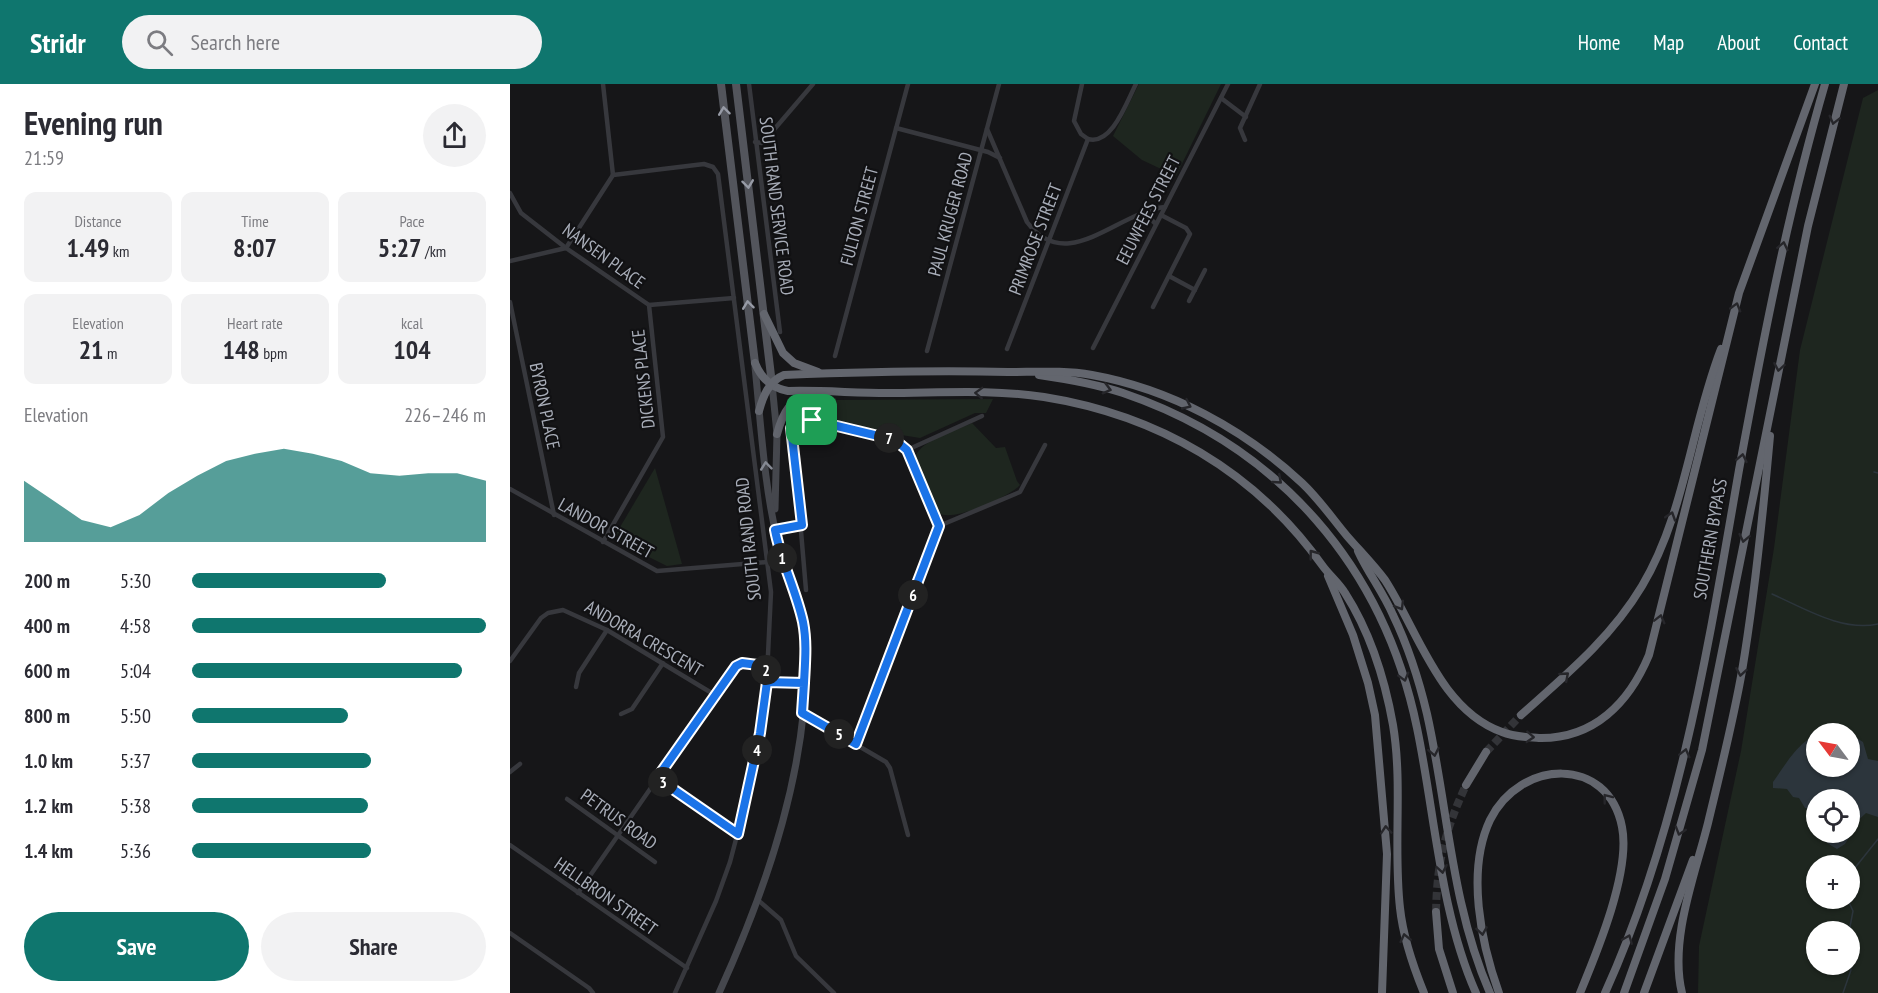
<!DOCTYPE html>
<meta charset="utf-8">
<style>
body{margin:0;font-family:"PT Sans Narrow",sans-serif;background:#f2f2f3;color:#2b2b33;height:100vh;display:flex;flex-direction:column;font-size:22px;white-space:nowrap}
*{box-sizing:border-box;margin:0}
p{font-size:20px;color:#7c7c81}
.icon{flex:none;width:33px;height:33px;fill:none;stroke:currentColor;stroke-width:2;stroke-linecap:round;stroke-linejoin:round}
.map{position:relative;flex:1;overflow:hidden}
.drawer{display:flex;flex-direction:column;background:#fff;width:510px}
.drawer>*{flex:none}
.needle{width:39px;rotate:302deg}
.fabs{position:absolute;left:1296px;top:639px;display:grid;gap:12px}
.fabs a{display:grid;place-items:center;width:54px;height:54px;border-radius:50%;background:#fff;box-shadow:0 2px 4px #0004;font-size:30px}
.pin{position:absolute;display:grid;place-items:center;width:51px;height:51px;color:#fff;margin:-26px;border-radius:12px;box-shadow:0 3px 9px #0006}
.km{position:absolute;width:30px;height:30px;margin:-15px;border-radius:50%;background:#222;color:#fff;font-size:16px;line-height:30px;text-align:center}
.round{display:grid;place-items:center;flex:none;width:63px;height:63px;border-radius:32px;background:#f2f2f3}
.summary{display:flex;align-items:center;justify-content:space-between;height:102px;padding:0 24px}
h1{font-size:33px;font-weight:700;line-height:45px}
.figures{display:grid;grid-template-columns:repeat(3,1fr);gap:9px;height:102px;padding:6px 24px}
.figures div{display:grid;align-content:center;border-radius:12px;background:#f2f2f3;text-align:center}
.figures b{font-size:26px;font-weight:700}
.figures small{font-size:16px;font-weight:400}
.figures p{font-size:16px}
.chart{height:168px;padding:12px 24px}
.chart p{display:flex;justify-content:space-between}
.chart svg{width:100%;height:108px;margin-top:6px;fill:#0f766e;opacity:.7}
.primary-button{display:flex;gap:12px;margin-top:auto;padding:12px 24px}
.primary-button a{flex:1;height:69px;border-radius:36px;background:#0f766e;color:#fff;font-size:24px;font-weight:700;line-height:69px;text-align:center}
.primary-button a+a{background:#f2f2f3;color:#2b2b33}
ul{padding:0 24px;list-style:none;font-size:20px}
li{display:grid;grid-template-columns:96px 72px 1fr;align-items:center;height:45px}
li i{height:15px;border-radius:8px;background:#0f766e}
header{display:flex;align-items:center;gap:36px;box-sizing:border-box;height:84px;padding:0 30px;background:#0f766e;color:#fff}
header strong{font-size:28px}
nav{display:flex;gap:33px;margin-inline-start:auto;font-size:21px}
.search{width:420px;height:54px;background:#f2f2f3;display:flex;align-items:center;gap:15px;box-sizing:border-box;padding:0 21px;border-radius:33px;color:#7c7c81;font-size:22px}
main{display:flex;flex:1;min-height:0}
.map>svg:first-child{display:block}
.green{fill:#1e261f;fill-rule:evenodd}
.water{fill:#2c353c}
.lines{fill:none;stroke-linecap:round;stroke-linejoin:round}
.stream{stroke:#2c353c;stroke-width:1.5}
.motorway-tunnel{stroke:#333438;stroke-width:8;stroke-dasharray:8 4;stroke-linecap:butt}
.minor{stroke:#37383d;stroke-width:4.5}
.secondary{stroke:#45474d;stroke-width:7}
.primary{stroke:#53555c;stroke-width:8}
.motorway{stroke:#63666e;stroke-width:8}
.oneway{stroke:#979ba6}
.oneway2{stroke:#26262a}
.oneway3{stroke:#858993}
.route-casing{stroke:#fff;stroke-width:12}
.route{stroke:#1a73e8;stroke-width:8}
.labels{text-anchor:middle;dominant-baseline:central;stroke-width:4.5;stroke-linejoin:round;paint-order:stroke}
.street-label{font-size:18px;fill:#a8adb8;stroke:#111113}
</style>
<header>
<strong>Stridr</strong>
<div class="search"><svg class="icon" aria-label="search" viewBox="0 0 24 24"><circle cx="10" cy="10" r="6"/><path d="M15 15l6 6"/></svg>Search here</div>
<nav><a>Home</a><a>Map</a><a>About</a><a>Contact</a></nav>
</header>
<main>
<section class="drawer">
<div class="summary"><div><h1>Evening run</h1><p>21:59</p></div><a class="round"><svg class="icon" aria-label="share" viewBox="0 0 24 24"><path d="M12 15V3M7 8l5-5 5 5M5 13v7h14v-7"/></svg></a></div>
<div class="figures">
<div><p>Distance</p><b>1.49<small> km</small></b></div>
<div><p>Time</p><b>8:07</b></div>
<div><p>Pace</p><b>5:27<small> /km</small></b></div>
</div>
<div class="figures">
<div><p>Elevation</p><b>21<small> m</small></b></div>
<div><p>Heart rate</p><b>148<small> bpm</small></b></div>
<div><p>kcal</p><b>104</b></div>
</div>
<div class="chart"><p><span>Elevation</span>226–246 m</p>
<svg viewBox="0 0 160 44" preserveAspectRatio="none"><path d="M0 44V19L10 27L20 35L30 38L40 33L50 24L60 17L70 11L80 8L90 6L100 8L110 11L120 16L130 17L140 16L150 16L160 19V44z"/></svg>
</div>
<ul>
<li><b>200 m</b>5:30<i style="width:66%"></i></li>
<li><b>400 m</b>4:58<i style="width:100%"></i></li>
<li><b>600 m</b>5:04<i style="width:92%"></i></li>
<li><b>800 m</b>5:50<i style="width:53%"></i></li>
<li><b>1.0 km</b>5:37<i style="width:61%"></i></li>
<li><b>1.2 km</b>5:38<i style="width:60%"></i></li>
<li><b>1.4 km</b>5:36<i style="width:61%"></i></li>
</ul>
<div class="primary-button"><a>Save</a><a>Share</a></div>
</section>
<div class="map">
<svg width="1368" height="909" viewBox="0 0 1368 909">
<rect width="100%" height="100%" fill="#161618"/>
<g class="green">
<polygon points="629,0 711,0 666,92 632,76 603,52"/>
<path d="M1368,6V909H1188L1189,862L1231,667L1264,464L1290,266L1353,14ZM1306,650H1340V682H1306ZM1306,716H1340V748H1306ZM1306,782H1340V814H1306ZM1306,848H1340V880H1306Z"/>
<path d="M302,312L326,314V316L483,315L476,329H465L410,354L385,350L381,351C356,344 305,325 282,334L280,323Z"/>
<path d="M462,339L486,364L495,363L507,397L510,401C501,412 442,439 429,429C421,422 410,389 405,378C403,358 446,347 462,339Z"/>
<polygon points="145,384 172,480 157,482 103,455"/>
</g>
<path class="water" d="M1323,644L1338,649L1306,650V682H1340V650L1353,658L1358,675L1368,677V733L1356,729L1340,744V716H1306V748H1340V745L1341,750L1335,760L1327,765C1306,753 1305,748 1301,725L1295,724L1289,714L1283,713L1277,705L1263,704V698C1280,674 1292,651 1323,644Z"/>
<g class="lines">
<g class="stream">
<polyline points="1364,388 1368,389"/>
<path d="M1262,510C1294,524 1332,548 1368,540"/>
<polyline points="1340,790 1368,755"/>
<polyline points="1337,814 1343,827 1339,848"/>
<polyline points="1333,909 1341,886 1339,880"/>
</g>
<g class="motorway-tunnel">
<polyline points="976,668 1011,631"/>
<path d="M926,828C927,777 935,747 956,701"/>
</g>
<g class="minor">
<polyline points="93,0 103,91"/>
<polyline points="239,0 270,248"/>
<polyline points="572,0 564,37 571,50 578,55"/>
<polyline points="711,14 736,33"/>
<polyline points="386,44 478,68 490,74"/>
<path d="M477,45L517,138C557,192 607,128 655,123"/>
<path d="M578,55C602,62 617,17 626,0"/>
<polyline points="735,56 730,44 750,0"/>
<polyline points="245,58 252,59 256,55 303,0"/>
<polyline points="103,91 194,80 203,83 208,90 261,508 256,612 240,702 220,778 206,817 165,909"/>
<polyline points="0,109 11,129 56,164 139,221 224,214"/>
<polyline points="634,129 646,140"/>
<polyline points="56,164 103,91"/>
<polyline points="0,177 56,164"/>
<polyline points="659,192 685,206"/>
<polyline points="679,217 695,186"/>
<polyline points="0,218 44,431"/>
<polyline points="643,223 680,150 676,144 651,131"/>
<polyline points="583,264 718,0"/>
<polyline points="497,265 578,55"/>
<polyline points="417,267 489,0"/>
<polyline points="325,272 398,0"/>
<polyline points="397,366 472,332"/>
<polyline points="0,405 147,487 257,478"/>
<polyline points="429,442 510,408 535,361"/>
<polyline points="265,446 292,441"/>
<polyline points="93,458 153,353 139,221"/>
<path d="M296,506L282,341C294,328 372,349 388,358L397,366L429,442L346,660"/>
<polyline points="0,577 31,534 38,529 53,526 97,546 205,611"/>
<polyline points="257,598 294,599"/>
<polyline points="66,603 69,589 97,546"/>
<polyline points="292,629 376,678 380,684 398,751"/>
<polyline points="111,630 122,625 153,579"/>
<polyline points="0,688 10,680"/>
<polyline points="147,694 228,751"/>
<polyline points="57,715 145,778"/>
<polyline points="0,761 177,884"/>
<polyline points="68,809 224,584 232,579 256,582"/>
<polyline points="248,816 271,836 286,872 324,909"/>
<polyline points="0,849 79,904 83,909"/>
</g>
<g class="secondary">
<polyline points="262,300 267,350 265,425"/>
<path d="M209,909C258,801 300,679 296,559C294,524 276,492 268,459C254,402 251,341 245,283"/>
</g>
<g class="primary">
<polyline points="211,0 245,279"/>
<polyline points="226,0 262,300"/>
</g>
<g class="motorway">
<polyline points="254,230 273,269 284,279 308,288"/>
<path d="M245,279C251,294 261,304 278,307C311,306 344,309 377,309C429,309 482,305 534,313C647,331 745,387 812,481C819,491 829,499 835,509C860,548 875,596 883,641C893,701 883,763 890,824C893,853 903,882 914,909"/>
<path d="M529,291C557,295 586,300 613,309C769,362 874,483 907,644C925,730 930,828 966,909"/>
<path d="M249,327C253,312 259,297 274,291C349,288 423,286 498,288C526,288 554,286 582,291C660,305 734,345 792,399C809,415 822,434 837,452C850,467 863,480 875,496C908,547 930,626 992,648C1004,653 1016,653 1029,654C1084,655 1119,619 1139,571L1229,209L1305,0"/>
<path d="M267,350C273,328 280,315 303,310"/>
<path d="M848,467C858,489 873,508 883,531C898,562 909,596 917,630C938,723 941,821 980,909"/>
<polyline points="818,492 843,551 858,599 865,631 877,770 872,909"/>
<path d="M1011,631C1056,591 1101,554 1132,502C1175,430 1181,342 1211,265"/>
<polyline points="956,701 976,668"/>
<polyline points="926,828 929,865 943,909"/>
<path d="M989,909C971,859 956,787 980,736C1010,675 1098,671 1112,743C1121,787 1087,868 1070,909"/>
<path d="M1095,909C1170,743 1198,564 1229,386C1253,256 1278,127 1315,0"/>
<polyline points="1114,909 1155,795 1192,666 1298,142 1334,0"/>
<polyline points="1134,909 1183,776"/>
<path d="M1172,909C1159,856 1185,791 1198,739C1210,689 1223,638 1232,587C1245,510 1253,430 1260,352"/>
</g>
</g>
<defs><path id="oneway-chevron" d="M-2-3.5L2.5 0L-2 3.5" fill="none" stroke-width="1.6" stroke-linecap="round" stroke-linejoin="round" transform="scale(1.5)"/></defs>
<g class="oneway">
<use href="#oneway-chevron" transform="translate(214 27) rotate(-97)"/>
<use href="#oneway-chevron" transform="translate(238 100) rotate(83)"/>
<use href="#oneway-chevron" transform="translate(238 221) rotate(-97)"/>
</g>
<g class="oneway2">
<use href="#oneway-chevron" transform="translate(1324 36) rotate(104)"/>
<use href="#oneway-chevron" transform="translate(1273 162) rotate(-78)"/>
<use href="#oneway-chevron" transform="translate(1226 223) rotate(-74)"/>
<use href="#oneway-chevron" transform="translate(1269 283) rotate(100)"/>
<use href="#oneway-chevron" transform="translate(597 305) rotate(15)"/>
<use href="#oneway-chevron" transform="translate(469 309) rotate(-178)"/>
<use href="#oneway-chevron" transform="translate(677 321) rotate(25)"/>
<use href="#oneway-chevron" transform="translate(1232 374) rotate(-79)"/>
<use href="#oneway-chevron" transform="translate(768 396) rotate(41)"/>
<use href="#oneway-chevron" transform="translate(1161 432) rotate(-72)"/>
<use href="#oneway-chevron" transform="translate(1234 454) rotate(102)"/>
<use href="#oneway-chevron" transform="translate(803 470) rotate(-127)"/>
<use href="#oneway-chevron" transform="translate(890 522) rotate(59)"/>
<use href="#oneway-chevron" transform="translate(1150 535) rotate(-76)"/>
<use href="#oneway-chevron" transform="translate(1231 588) rotate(100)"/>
<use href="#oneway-chevron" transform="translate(1055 592) rotate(-41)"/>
<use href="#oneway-chevron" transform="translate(894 593) rotate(74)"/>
<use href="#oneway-chevron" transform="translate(1020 653) rotate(3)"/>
<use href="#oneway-chevron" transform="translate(924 668) rotate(79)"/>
<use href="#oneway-chevron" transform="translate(1175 669) rotate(-76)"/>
<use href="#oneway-chevron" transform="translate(1097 714) rotate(-128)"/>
<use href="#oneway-chevron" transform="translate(876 746) rotate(-94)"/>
<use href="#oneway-chevron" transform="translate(1170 747) rotate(107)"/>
<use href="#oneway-chevron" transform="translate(932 785) rotate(80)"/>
<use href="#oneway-chevron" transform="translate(972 847) rotate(81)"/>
<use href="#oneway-chevron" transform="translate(895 854) rotate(-103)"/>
<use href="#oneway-chevron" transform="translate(1118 855) rotate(-68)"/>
</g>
<use class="oneway3" href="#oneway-chevron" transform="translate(256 382) rotate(-96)"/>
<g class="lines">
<defs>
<path id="route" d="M302,336L286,338L281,344L292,441L265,446C271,478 286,506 293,538C297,558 295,579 294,599L257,598L256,582L232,579L226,582L147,694L228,750L250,649L257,598L294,599L292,629L346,660L429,442L397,366L385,356L302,336"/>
</defs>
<use href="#route" class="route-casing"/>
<use href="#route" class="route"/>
</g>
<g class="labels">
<g class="street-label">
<text transform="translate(267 122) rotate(83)">SOUTH RAND SERVICE ROAD</text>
<text transform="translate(638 126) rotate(-63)">EEUWFEES STREET</text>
<text transform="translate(440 130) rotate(-75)">PAUL KRUGER ROAD</text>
<text transform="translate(349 132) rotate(-75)">FULTON STREET</text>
<text transform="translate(525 155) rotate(-69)">PRIMROSE STREET</text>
<text transform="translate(94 172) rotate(36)">NANSEN PLACE</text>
<text transform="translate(133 295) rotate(-96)">DICKENS PLACE</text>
<text transform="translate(35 322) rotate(78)">BYRON PLACE</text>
<text transform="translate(96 444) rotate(29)">LANDOR STREET</text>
<text transform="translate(238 455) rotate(-96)">SOUTH RAND ROAD</text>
<text transform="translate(1200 455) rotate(-80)">SOUTHERN BYPASS</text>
<text transform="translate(134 554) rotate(30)">ANDORRA CRESCENT</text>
<text transform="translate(109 735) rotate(36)">PETRUS ROAD</text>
<text transform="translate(96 812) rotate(35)">HELLBRON STREET</text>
</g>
</g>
</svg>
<div class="fabs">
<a><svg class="needle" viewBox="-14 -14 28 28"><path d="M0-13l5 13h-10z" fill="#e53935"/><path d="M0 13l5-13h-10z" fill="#7c7c81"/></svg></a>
<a><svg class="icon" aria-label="locate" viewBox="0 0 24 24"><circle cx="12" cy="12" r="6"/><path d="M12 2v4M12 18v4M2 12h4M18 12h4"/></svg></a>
<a>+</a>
<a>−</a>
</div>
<div class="pin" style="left:302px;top:336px;background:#1e9e55"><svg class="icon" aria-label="arrive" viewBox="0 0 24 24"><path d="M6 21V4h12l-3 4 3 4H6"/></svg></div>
<b class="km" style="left:272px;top:474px">1</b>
<b class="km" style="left:256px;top:586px">2</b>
<b class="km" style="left:153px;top:698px">3</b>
<b class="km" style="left:247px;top:666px">4</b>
<b class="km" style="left:329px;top:650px">5</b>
<b class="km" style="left:403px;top:511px">6</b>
<b class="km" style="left:379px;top:354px">7</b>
</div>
</main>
